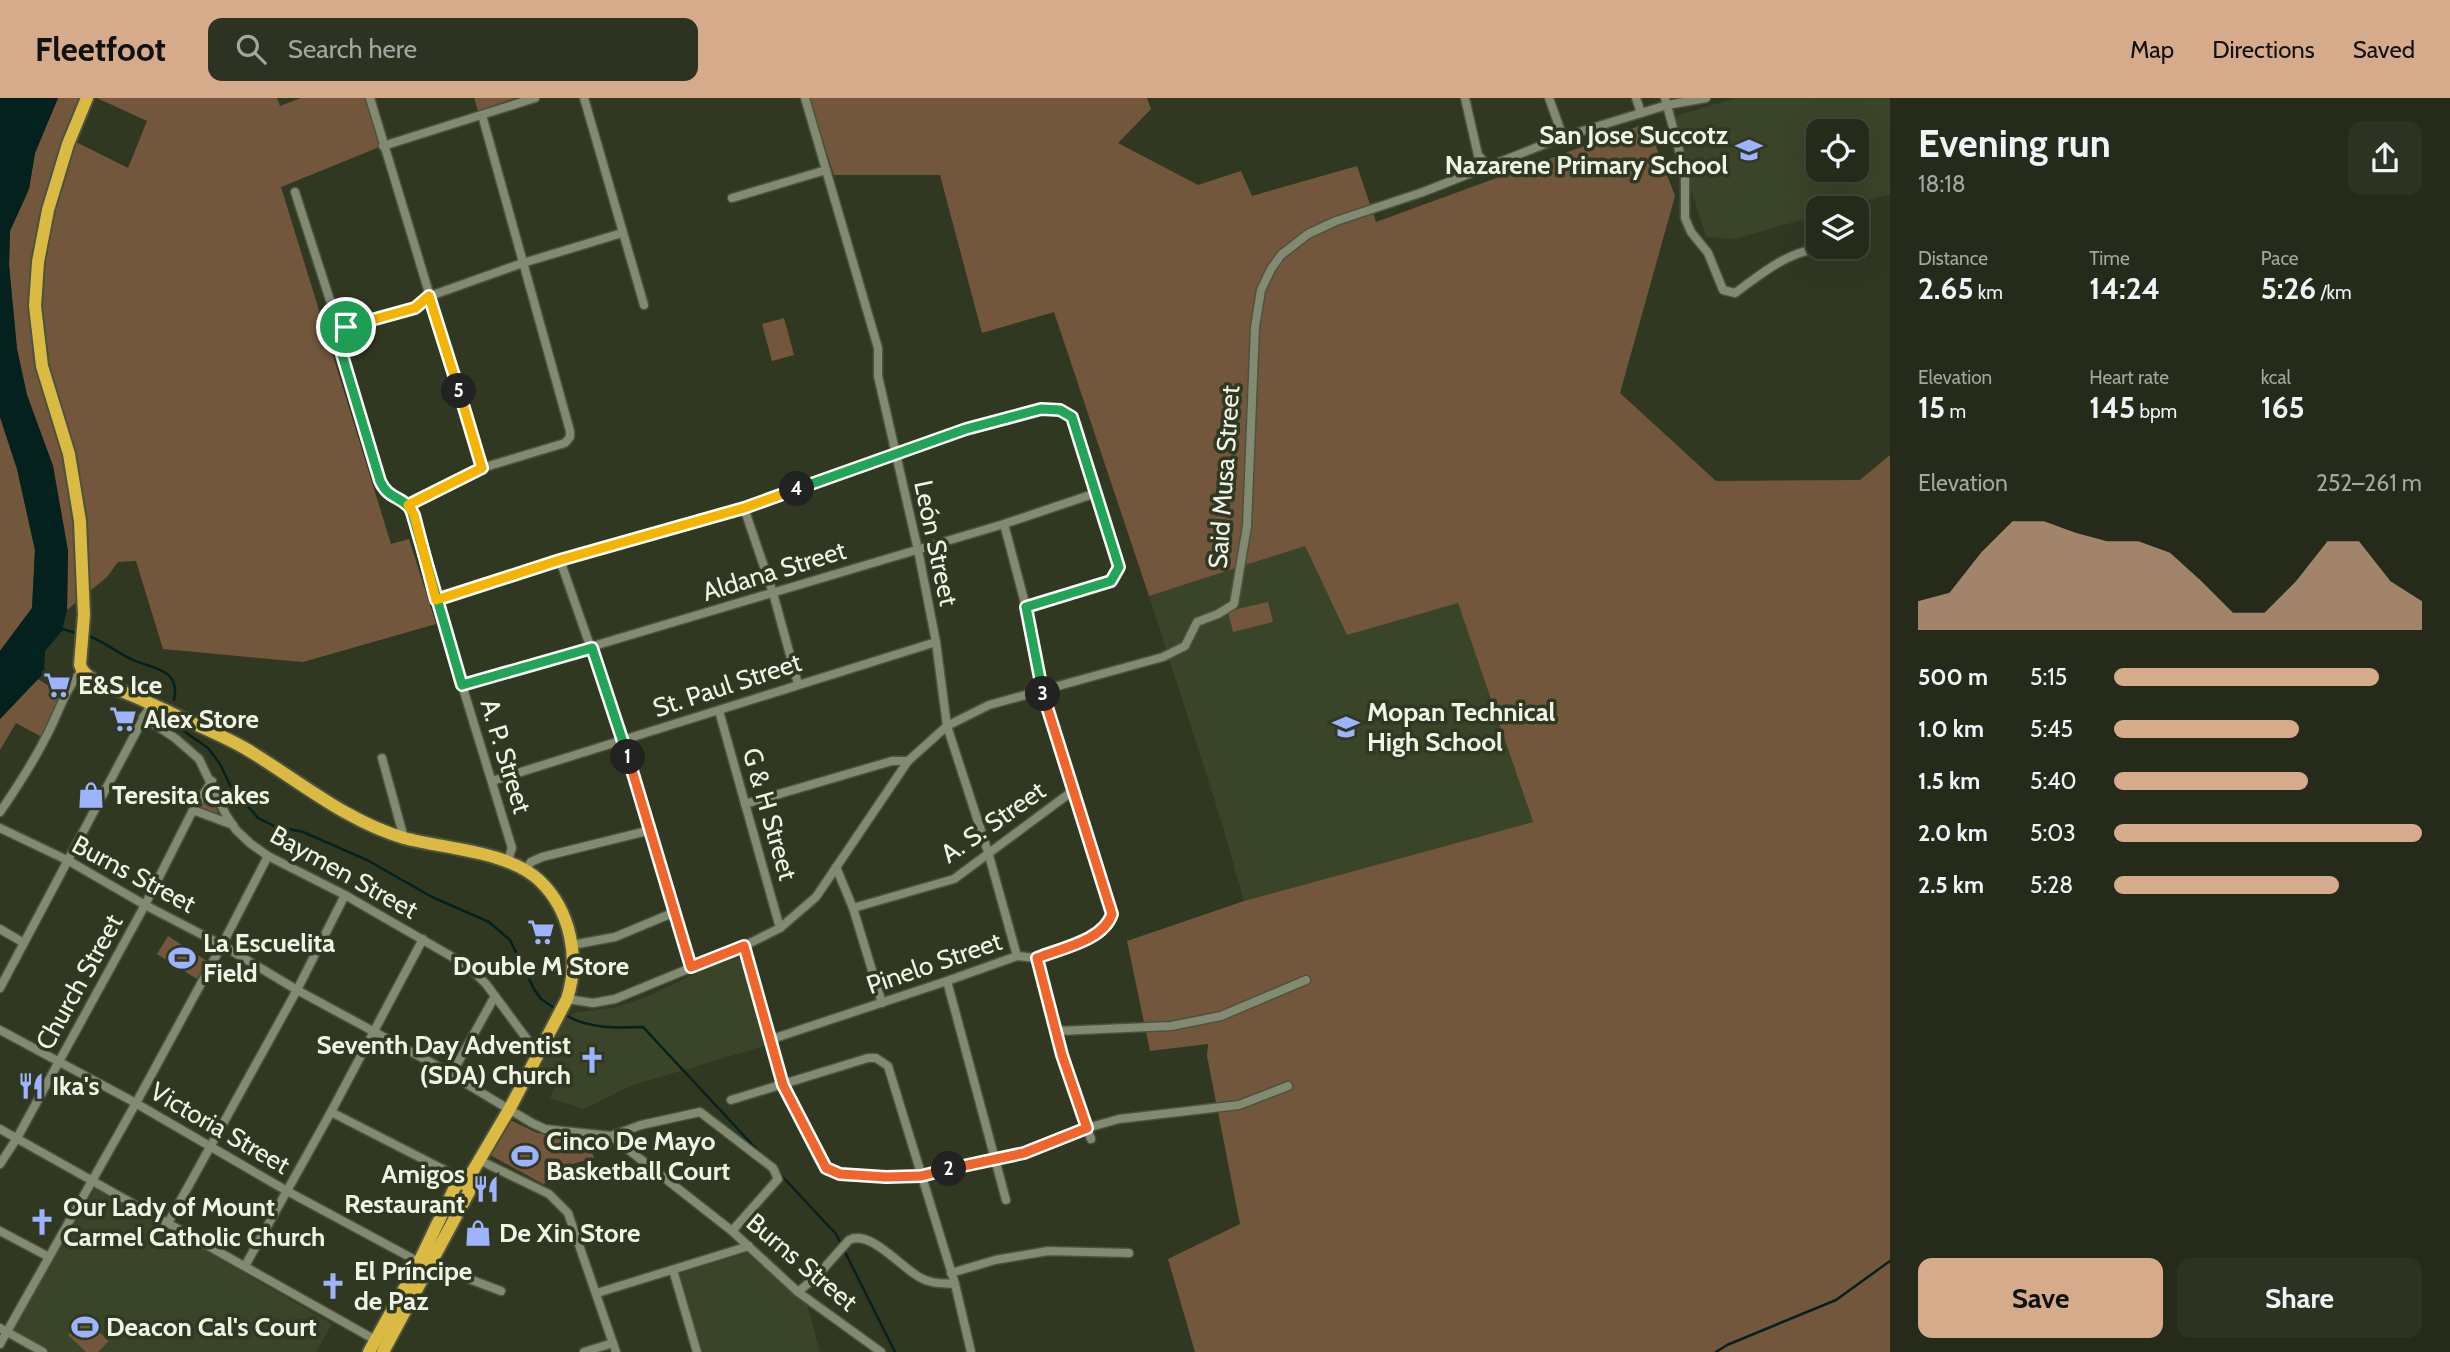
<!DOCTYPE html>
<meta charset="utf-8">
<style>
body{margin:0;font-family:Cabin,sans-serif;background:#2d3223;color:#f1f3f6;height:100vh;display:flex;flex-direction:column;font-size:26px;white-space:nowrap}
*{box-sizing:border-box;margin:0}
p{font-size:23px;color:#a3a7a2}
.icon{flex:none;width:38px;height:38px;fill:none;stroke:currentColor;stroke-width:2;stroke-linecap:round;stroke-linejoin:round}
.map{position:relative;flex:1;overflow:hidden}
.details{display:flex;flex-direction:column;background:#252a1a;width:560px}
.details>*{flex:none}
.controls{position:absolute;left:1806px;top:21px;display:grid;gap:14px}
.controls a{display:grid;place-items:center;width:63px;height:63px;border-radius:14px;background:#252a1a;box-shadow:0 7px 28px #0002,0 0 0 2px #424639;font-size:35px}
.pin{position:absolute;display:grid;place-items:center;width:60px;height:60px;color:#fff;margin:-30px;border:4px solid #fff;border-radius:50%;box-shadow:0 2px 7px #0007}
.km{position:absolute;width:35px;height:35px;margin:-18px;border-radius:50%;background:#222;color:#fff;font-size:19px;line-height:35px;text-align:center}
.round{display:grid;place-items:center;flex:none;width:74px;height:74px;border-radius:14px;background:#2d3223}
.summary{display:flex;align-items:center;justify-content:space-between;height:119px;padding:0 28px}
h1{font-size:38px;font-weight:700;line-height:52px}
.stats{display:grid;grid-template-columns:repeat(3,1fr);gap:10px;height:119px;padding:7px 28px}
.stats div{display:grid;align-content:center}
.stats b{font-size:30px;font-weight:700}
.stats small{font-size:19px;font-weight:400}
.stats p{font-size:19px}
.chart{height:196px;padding:14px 28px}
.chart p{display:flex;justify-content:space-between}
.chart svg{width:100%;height:126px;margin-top:7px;fill:#d6ab8b;opacity:.7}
.action{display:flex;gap:14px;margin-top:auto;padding:14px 28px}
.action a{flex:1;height:80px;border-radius:14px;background:#d6ab8b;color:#111;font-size:28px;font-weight:700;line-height:80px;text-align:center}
.action a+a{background:#2d3223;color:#f1f3f6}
ul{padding:0 28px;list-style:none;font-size:23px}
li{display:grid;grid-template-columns:112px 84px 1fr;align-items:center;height:52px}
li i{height:18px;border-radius:9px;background:#d6ab8b}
header{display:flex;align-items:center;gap:42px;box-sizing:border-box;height:98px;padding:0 35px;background:#d6ab8b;color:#111}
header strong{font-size:33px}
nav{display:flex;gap:38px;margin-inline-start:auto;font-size:24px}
.search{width:490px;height:63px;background:#2d3223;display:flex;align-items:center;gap:18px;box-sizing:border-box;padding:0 24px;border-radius:14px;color:#a3a7a2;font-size:26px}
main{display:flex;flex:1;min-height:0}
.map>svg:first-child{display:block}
.built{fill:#3a4428;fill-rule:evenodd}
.green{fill:#73573c}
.water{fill:#04211d}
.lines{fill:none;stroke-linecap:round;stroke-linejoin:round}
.stream{stroke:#04211d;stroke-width:2.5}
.minor-casing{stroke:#4c5240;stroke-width:11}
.highway-casing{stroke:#4c5240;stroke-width:16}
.minor{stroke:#828a72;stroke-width:8}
.highway{stroke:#daba42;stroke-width:12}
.split-1-casing{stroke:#fff;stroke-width:14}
.split-2-casing{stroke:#fff;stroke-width:14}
.split-3-casing{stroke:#fff;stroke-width:14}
.split-4-casing{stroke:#fff;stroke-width:14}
.split-5-casing{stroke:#fff;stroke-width:14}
.split-6-casing{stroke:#fff;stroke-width:14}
.split-1{stroke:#22a559;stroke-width:9}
.split-2{stroke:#f0652b;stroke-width:9}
.split-3{stroke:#f0652b;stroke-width:9}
.split-4{stroke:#22a559;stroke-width:9}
.split-5{stroke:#f5b400;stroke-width:9}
.split-6{stroke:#f5b400;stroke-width:9}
.labels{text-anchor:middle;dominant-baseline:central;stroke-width:7;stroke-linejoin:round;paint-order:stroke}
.poi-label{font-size:26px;font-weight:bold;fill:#eff4e7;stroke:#313822;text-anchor:start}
.street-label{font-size:26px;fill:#eff4e7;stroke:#313822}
</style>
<header>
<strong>Fleetfoot</strong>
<div class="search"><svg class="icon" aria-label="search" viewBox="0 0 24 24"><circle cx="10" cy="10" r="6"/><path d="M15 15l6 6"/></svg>Search here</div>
<nav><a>Map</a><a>Directions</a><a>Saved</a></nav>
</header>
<main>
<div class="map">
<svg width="1890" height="1254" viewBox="0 0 1890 1254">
<rect width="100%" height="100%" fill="#313822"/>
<g class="built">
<path d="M1736,0H1890V96L1841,110H1818V117L1736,141L1706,139L1669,20ZM1818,33H1857V72H1818Z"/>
<polygon points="1305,448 1347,536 1458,505 1533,725 1244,803 1221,722 1149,498"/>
<polygon points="733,858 744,862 768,947 630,988 584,1011 550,1000 556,986 535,973 565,921 575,915 617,909 648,898"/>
<polygon points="96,1089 332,1226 316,1254 51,1254 11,1232"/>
<polygon points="747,1155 807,1206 820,1254 703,1254 679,1180 681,1175"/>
</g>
<g class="green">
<polygon points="58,0 95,0 74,43 128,70 147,23 97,0 277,0 280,8 301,0 367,0 382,48 281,89 391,446 409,441 436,526 303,564 163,551 136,463 118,464 107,479 67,512 68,453 53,368 27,297 17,251 9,167 10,133 29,91 35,55"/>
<polygon points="474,0 515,0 478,13"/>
<polygon points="809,0 1147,0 1151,11 1118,45 1198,87 1241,73 1252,98 1357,68 1376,124 1647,25 1675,98 1620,295 1716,383 1860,382 1890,357 1890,1254 1195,1254 1168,1161 1240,1126 1207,958 1208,946 1150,953 1127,843 1244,803 1533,724 1458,505 1347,537 1305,448 1149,498 1054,214 982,235 940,77 834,77"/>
<polygon points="784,220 794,257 772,263 762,226"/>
<polygon points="0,319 17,371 35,452 32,510 0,553"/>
<polygon points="1268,504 1273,524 1233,534 1228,513"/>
<polygon points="38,581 61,596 42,639 16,625 0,652 0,621"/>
<polygon points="211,693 219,718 201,709"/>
<polygon points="168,838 207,863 197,881 157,856"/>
<polygon points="508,1021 537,1035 588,1042 594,1060 562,1069 555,1082 543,1086 490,1057"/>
<polygon points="84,1220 109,1243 98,1254 86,1254 68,1237"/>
</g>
<polygon class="water" points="0,0 58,0 35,55 29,91 10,133 9,167 17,251 27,297 53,368 68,453 67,512 62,533 45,553 44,575 0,621 0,553 32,510 35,452 17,371 0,319"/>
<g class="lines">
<g class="stream">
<polyline points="62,531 80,536"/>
<path d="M86,537C102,542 116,554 131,561C150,571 181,569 174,602"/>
<polyline points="171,624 208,650 220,666 230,687 258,720 274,728 303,734 367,762 432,799 489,824 510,842 534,891 541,901 553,909"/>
<path d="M567,918C590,931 617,930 643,929L761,1056"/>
<polyline points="780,1076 836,1136 895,1254"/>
<polyline points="1716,1254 1727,1247 1836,1202 1890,1163"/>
</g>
<defs>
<g id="minor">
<polyline points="370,0 482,370"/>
<polyline points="584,0 644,207"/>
<polyline points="805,0 878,250 878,278 918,452 936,544 947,628 988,754 1017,858"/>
<polyline points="1465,0 1478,57 1488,68"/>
<polyline points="1549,0 1563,39"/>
<polyline points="1636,0 1641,15"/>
<path d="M1665,0L1685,74V120L1691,134L1708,155L1723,192L1735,195C1760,177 1785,155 1817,151"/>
<polyline points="383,48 535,0"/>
<path d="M295,94L340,233V250L380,383C388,402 407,400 414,417L436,502L512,750L507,765"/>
<polyline points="732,100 826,72"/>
<polyline points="340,233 347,229 415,210 430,198 523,165 622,135"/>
<polyline points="408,407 482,370 565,345 570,339 570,333 482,17"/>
<polyline points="744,410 773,495 798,586"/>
<polyline points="560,462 623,642 691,869"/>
<polyline points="436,502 560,462 744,410 966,331 1041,311 1060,312 1072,319 1119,469 1111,483 1026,509"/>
<polyline points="462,587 1004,426 1096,395"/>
<polyline points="719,613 780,830"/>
<polyline points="143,619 175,640 199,661 226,717 236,732 251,746 268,758 345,797 468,868 486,886 538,956"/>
<polyline points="382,660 404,740"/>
<polyline points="492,683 936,544"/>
<polyline points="745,706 892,663 908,663"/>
<polyline points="193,712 233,727"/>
<path d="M0,714C18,688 34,663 48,635C59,614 65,591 82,573"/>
<polyline points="0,730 69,763 145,807 222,847 297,892 430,964 532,1025 545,1031 611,1038 732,1133 798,1194 881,1254"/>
<polyline points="836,769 853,810 882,905"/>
<polyline points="525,773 531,764 542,759 651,732"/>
<polyline points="853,810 954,781 1074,692"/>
<polyline points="0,831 24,845"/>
<polyline points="572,847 615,839 675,814"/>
<polyline points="744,848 783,987 819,1061 826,1070 840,1076 886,1079 921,1078 1024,1055 1087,1030 1119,1021 1239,1007 1288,988"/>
<path d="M1037,860C1054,921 1069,982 1091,1041"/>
<polyline points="947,883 1006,1102"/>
<polyline points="0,890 151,606"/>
<polyline points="567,901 593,905 615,901 744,848 780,830 816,799 908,663 947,628 989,607 1163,559 1185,548 1197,524 1218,516 1234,506 1247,428 1255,229 1261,192 1271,171 1281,157 1308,136 1336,123 1423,94 1563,39 1667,7 1706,0"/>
<polyline points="0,932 132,1003 287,1093 419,1164"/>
<polyline points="1058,933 1171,928 1221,918 1306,882"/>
<polyline points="769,942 947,883 1017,858 1037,860 1095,837 1108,826 1112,816 1042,591 1026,509 1004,426"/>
<polyline points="451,977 495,898"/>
<polyline points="731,1002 868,960 876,960 888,968 955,1186 971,1254"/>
<polyline points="331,1014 466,1083"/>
<polyline points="0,1031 379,1244"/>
<polyline points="611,1038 641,1027 700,1014 773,1070 778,1081 732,1133"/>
<polyline points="479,1062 549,1096 568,1115 616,1254"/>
<polyline points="0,1066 17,1040 145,807 193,712 212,683"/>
<polyline points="168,1125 297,892 345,797"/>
<polyline points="0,1133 49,1159"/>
<polyline points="432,1167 501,1193"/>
<polyline points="245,1168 331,1014 423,841"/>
<polyline points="673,1172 697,1254"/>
<polyline points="951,1175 995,1162 1048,1153 1129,1155"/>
<path d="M798,1194L817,1178L849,1142C871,1131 902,1171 921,1180C931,1186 943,1185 955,1186"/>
<polyline points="597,1195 749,1148"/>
<polyline points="0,1230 43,1254"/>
<polyline points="0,1246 136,1005 222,847 268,758"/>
<polyline points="584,1254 613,1245"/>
</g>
<g id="highway">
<path d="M87,0L68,46L48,112L38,164L35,208L42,268L69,356L80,423L84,517L80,567C82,574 87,578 94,582C101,587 110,589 118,592C135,598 151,606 167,613C193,626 223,637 248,652C299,683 346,723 404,740C445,751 509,753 540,783C571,813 580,861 567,901L510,1010L467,1083"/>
<polyline points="369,1254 419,1164 456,1087 467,1083 469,1094 383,1254"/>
</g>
</defs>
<use href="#minor" class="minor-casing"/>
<use href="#highway" class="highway-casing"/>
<use href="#minor" class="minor"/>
<use href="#highway" class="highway"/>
</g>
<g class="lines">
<defs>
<path id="split-1" d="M346,229L340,233V250L380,383C388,401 401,398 411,411L462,587L592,550L628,659"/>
<polyline id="split-2" points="628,659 691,869 744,848 783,987 826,1070 840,1076 886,1079 921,1078 949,1071"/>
<path id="split-3" d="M949,1071L1024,1055L1087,1030L1062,957L1037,860C1061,850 1103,843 1112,816L1043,596"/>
<polyline id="split-4" points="797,391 966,331 1041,311 1060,312 1072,319 1119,469 1111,483 1026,509 1043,596"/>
<polyline id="split-5" points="459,293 482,370 408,407 414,417 436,502 560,462 744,410 797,391"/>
<polyline id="split-6" points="346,229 415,210 429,198 459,293"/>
</defs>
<use href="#split-1" class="split-1-casing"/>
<use href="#split-2" class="split-2-casing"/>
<use href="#split-3" class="split-3-casing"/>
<use href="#split-4" class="split-4-casing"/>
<use href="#split-5" class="split-5-casing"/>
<use href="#split-6" class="split-6-casing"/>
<use href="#split-1" class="split-1"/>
<use href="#split-2" class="split-2"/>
<use href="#split-3" class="split-3"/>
<use href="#split-4" class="split-4"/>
<use href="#split-5" class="split-5"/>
<use href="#split-6" class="split-6"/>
</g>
<defs>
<symbol id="school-bare" viewBox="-9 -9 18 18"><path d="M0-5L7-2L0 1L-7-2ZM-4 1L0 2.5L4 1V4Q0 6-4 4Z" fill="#9eb3fd" stroke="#313822" stroke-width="2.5" paint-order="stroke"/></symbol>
<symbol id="supermarket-bare" viewBox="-9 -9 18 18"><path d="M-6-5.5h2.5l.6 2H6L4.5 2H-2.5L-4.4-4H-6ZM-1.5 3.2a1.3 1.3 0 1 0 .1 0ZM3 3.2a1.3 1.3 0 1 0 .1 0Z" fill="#9eb3fd" stroke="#313822" stroke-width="2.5" paint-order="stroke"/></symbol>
<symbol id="shop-bare" viewBox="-9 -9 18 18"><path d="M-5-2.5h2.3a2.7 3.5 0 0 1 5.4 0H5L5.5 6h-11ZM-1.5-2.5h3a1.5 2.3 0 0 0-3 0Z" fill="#9eb3fd" stroke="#313822" stroke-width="2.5" paint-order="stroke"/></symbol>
<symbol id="stadium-bare" viewBox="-9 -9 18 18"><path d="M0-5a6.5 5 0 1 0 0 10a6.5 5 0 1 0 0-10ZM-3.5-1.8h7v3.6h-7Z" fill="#9eb3fd" stroke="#313822" stroke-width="2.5" paint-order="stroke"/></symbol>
<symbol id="church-bare" viewBox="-9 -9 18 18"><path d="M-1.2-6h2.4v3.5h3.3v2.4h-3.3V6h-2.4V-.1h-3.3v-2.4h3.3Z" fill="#9eb3fd" stroke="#313822" stroke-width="2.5" paint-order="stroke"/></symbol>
<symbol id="restaurant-bare" viewBox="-9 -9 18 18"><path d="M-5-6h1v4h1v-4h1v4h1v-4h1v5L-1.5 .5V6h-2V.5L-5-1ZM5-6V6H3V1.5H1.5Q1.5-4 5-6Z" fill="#9eb3fd" stroke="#313822" stroke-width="2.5" paint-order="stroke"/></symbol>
</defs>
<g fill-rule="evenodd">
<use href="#school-bare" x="1730" y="33" width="38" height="38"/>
<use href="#supermarket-bare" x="38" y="568" width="38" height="38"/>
<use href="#supermarket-bare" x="104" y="602" width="38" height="38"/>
<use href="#school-bare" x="1327" y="610" width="38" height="38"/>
<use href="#shop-bare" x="72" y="678" width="38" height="38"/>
<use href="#supermarket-bare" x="522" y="815" width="38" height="38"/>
<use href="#stadium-bare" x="163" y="841" width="38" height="38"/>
<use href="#church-bare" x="573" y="943" width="38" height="38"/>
<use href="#restaurant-bare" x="12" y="969" width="38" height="38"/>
<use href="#stadium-bare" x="506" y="1039" width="38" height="38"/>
<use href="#restaurant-bare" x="467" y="1072" width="38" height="38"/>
<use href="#church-bare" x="23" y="1105" width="38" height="38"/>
<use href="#shop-bare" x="459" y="1116" width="38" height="38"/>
<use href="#church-bare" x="314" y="1169" width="38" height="38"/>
<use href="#stadium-bare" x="66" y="1210" width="38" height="38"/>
</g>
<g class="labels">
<g class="poi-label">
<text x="1728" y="37" text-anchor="end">San Jose Succotz<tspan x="1728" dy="30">Nazarene Primary School</tspan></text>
<text x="78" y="587">E&amp;S Ice</text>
<text x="1367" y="614">Mopan Technical<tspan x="1367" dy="30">High School</tspan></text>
<text x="144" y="621">Alex Store</text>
<text x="112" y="697">Teresita Cakes</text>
<text x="203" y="845">La Escuelita<tspan x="203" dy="30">Field</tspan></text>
<text x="541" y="868" text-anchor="middle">Double M Store</text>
<text x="571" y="947" text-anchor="end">Seventh Day Adventist<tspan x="571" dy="30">(SDA) Church</tspan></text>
<text x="52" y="988">Ika's</text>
<text x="546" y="1043">Cinco De Mayo<tspan x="546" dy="30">Basketball Court</tspan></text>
<text x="465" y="1076" text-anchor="end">Amigos<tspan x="465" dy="30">Restaurant</tspan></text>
<text x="63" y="1109">Our Lady of Mount<tspan x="63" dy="30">Carmel Catholic Church</tspan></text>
<text x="499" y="1135">De Xin Store</text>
<text x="354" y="1173">El Príncipe<tspan x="354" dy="30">de Paz</tspan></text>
<text x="106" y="1229">Deacon Cal's Court</text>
</g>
<g class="street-label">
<text transform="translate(1224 379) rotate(-86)">Said Musa Street</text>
<text transform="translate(936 445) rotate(78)">León Street</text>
<text transform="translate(774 473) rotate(-17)">Aldana Street</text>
<text transform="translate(727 587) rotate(-18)">St. Paul Street</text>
<text transform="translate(506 658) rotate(73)">A. P. Street</text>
<text transform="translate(770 716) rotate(74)">G &amp; H Street</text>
<text transform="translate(993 724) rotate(-35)">A. S. Street</text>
<text transform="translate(344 774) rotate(29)">Baymen Street</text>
<text transform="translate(134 776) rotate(28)">Burns Street</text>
<text transform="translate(934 865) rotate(-19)">Pinelo Street</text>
<text transform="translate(79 884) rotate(-61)">Church Street</text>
<text transform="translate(220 1030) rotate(30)">Victoria Street</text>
<text transform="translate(802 1164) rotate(40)">Burns Street</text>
</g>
</g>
</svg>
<div class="controls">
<a><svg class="icon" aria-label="locate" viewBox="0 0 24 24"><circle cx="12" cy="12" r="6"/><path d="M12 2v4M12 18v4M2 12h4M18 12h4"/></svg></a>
<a><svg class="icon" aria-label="layers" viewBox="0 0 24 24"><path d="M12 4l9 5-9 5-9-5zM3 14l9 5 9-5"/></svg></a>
</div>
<div class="pin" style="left:346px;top:229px;background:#1e9e55"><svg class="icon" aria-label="arrive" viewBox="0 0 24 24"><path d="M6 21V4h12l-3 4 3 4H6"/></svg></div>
<b class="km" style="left:628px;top:659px">1</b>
<b class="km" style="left:949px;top:1071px">2</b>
<b class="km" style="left:1043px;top:596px">3</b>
<b class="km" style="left:797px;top:391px">4</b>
<b class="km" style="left:459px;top:293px">5</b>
</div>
<section class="details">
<div class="summary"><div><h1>Evening run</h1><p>18:18</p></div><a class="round"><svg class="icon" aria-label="share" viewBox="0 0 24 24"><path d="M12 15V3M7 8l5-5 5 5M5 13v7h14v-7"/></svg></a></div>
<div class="stats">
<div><p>Distance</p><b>2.65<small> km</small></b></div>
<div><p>Time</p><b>14:24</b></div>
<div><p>Pace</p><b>5:26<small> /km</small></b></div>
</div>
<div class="stats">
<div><p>Elevation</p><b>15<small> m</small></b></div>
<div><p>Heart rate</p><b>145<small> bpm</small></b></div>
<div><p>kcal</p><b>165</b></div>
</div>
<div class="chart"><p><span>Elevation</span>252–261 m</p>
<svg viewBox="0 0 160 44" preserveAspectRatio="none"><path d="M0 44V34L10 31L20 17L30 6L40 6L50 10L60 13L70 13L80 17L90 27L100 38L110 38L120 27L130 13L140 13L150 27L160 34V44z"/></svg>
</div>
<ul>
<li><b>500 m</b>5:15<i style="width:86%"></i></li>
<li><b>1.0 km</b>5:45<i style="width:60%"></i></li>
<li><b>1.5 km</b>5:40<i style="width:63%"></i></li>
<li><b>2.0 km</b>5:03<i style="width:100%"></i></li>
<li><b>2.5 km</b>5:28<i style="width:73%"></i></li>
</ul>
<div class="action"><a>Save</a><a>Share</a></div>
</section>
</main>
